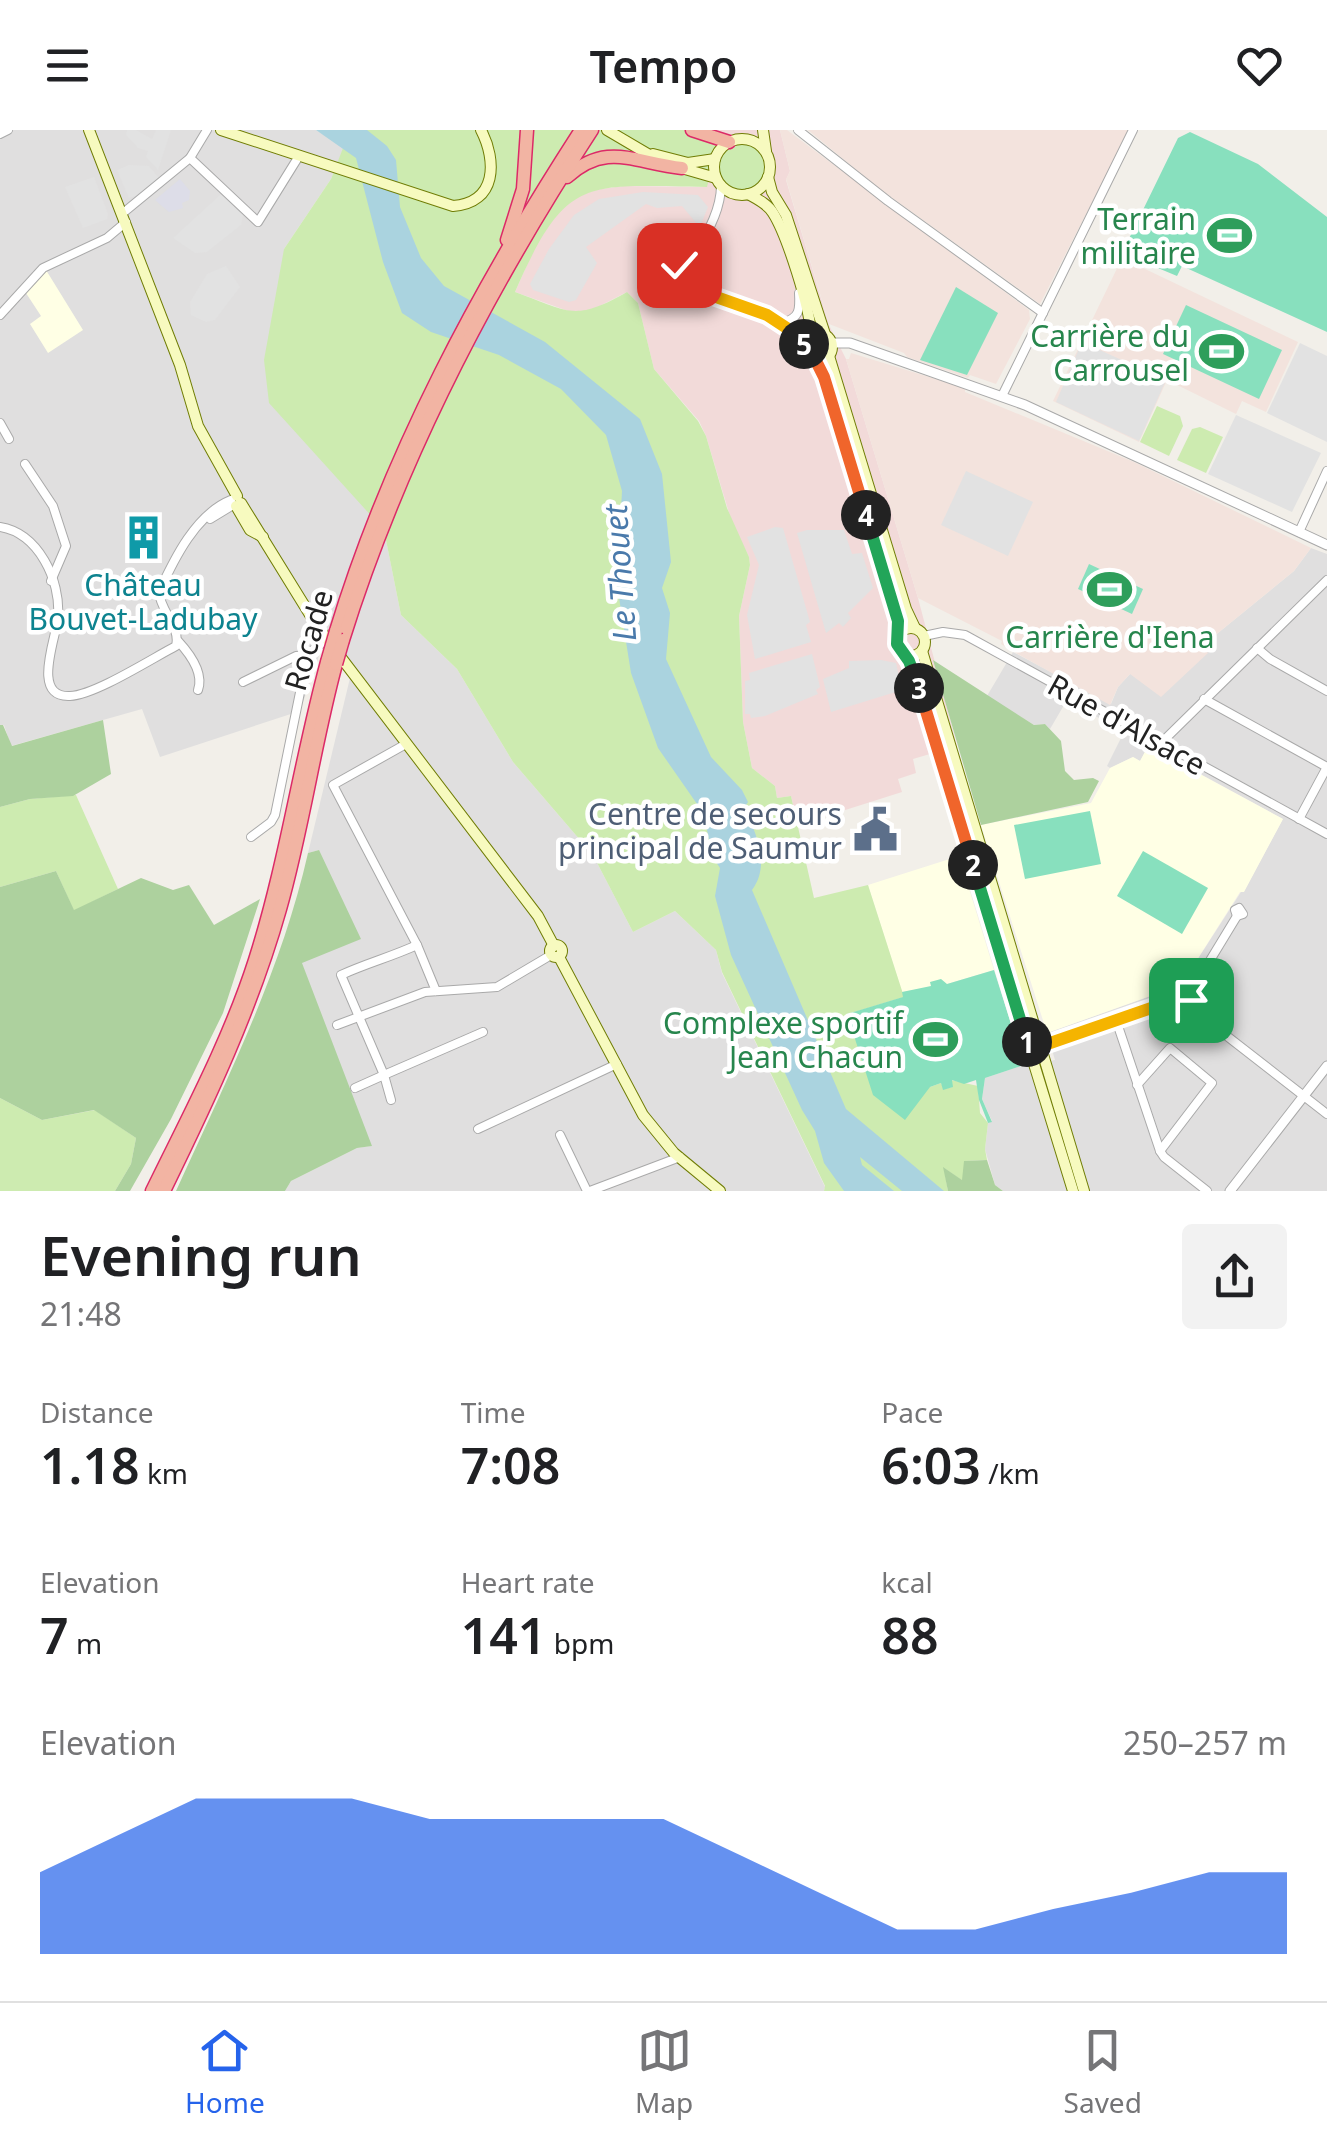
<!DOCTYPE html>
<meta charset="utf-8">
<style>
body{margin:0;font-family:"Noto Sans",sans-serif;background:#f2f2f2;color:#202124;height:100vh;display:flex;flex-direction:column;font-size:38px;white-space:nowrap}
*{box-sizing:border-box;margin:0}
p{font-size:32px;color:#757577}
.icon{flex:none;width:55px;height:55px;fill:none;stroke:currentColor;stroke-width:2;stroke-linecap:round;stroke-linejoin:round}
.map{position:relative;height:1061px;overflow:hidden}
.panel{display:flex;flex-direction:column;background:#fff;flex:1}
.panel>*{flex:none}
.pin{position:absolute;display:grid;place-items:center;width:85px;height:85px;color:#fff;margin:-42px;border-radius:20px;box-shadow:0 5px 15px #0006}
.km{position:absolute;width:50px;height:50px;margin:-25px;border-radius:50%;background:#222;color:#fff;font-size:28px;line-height:50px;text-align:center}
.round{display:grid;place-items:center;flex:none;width:105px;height:105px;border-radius:10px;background:#f2f2f2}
.head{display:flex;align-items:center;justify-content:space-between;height:170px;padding:0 40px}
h1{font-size:55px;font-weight:600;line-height:75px}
.figures{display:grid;grid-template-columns:repeat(3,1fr);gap:15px;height:170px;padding:10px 40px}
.figures div{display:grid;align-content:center}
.figures b{font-size:50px;font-weight:600}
.figures small{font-size:28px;font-weight:400}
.figures p{font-size:28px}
.chart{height:280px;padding:20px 40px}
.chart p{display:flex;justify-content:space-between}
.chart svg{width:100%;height:180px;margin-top:10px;fill:#2563eb;opacity:.7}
header{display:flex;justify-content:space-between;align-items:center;height:130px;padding:0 40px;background:#fff;font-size:45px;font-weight:600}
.tab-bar{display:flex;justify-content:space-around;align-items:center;height:140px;border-top:2px solid #e0e0e0;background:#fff;font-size:28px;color:#757577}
.tab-bar a{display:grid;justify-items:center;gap:5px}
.tab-bar .on{color:#2563eb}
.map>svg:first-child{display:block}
.residential{fill:#e0dfdf}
.commercial{fill:#f2dad9}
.education{fill:#ffffe5}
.military{fill:#f3e3dd}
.grass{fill:#cdebb0}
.forest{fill:#add19e}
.pitch{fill:#88e0be}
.parking{fill:#e2e2e2}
.plaza{fill:#dddde8}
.water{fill:#aad3df}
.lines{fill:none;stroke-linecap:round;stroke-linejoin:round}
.minor-casing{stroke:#a9a9a9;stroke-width:10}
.tertiary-casing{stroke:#a9a9a9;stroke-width:11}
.secondary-casing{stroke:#707d05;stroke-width:12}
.trunk-casing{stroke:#dc2a67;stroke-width:15}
.minor{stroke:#fff;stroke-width:8}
.tertiary{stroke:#fff;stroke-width:9}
.secondary{stroke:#f7fabf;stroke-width:10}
.trunk{stroke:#f2b4a3;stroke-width:12}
.trunk-bridge-casing{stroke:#dc2a67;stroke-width:15;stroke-linecap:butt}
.trunk-bridge{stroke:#f2b4a3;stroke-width:12}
.split-1-casing{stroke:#fff;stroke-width:20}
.split-2-casing{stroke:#fff;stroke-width:20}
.split-3-casing{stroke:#fff;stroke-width:20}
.split-4-casing{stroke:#fff;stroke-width:20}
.split-5-casing{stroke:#fff;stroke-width:20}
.split-6-casing{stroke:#fff;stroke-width:20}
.split-1{stroke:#f5b400;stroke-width:12}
.split-2{stroke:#22a559;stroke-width:12}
.split-3{stroke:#f0652b;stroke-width:12}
.split-4{stroke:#22a559;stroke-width:12}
.split-5{stroke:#f0652b;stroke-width:12}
.split-6{stroke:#f5b400;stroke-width:12}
.labels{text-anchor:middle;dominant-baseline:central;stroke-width:9;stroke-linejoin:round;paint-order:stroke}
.leisure-label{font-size:30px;fill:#27864d;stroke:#fff;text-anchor:end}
.culture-label{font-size:30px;fill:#0d838f;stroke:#fff}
.street-label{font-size:30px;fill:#222;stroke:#fff}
.service-label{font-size:30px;fill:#4e5e75;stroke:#fff;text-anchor:end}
.water-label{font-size:32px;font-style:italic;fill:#4a7aab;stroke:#fff}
</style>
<header><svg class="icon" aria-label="menu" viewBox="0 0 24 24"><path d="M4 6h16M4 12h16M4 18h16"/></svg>Tempo<svg class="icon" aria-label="heart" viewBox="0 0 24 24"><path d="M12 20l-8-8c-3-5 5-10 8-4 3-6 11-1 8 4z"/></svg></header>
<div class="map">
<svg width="1327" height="1061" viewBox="0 0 1327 1061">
<rect width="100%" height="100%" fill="#f2efe9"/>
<g class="residential">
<polygon points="0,0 316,0 344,17 331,49 284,119 384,400 401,485 457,539 513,632 593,725 633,802 675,781 716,820 722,843 825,1057 824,1061 285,1061 291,1051 357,1018 371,1016 301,832 319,720 308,723 350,548 322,517 300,581 160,627 142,579 11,616 4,595 0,595"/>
<polygon points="1311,418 1327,424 1327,1061 1003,1061 995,1055 985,1019 988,993 992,991 982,969 985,948 1024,935 1055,930 1047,903 1181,855 1241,762 1244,761 1283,689 1149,616 1140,631 1133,627 1110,638 1107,636 1124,602 1067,570 1050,599 1045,594 1034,595 987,566 1013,522 1111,574 1118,557 1130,544 1207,522 1202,516 1294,441"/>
</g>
<polygon class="commercial" points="710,0 780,0 790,41 786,50 829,195 846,229 918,468 957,616 913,629 916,643 898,649 902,662 798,695 791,666 777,668 775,656 752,638 743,592 739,486 750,435 749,427 732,393 706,306 699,291 654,239 638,173 627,162 586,183 568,181 515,162 539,108 559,80 576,67 594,60 623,56 707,57"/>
<g class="education">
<polygon points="46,140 83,200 48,223 30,194 41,186 24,160"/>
<polygon points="1148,616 1283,689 1244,762 1240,762 1181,855 1047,903 981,695 1091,673 1110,638 1133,627 1140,631"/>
<polygon points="959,726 994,840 947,854 902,862 868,755"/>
</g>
<g class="military">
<polygon points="780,0 787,0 1029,180 1030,189 996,254 970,245 968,248 907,227 904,223 829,194 786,49 790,41"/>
<polygon points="808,0 1129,0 1040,174 877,57"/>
<polygon points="1122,128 1298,212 1266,282 1242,271 1236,284 1167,250 1139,312 1053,271"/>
<polygon points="851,223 965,258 965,262 1134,332 1311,418 1294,441 1202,516 1208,523 1161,567 1130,544 1118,557 1110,575 1009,519 1001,514 1002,511 918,468 846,229 849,229"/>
</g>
<g class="grass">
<path d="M337,0H710L718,14L707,57C586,56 567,43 515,162C570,182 574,192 627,162L638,173L654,239L698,291L706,306L727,378L749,427L750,435L739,486L743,592L752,638L775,656L777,668L791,666L814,768L868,755L904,867L848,884L930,957L941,953L944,959L952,957L951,950L978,956L980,983L988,993L985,1019L987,1030L965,1031L963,1051L944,1038L948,1061H824L825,1056L722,842L716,820L675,781L633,802L593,725L513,632L457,539L401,485L384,400L269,273L264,230L284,119L331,49L343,18Z"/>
<circle cx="742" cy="37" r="23"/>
<polygon points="1157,276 1180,286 1183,296 1169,326 1140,312"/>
<polygon points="1200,297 1223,307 1206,343 1177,330 1192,299"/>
<polygon points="76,665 118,759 74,781 56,741 0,757 0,677 30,669"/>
<polygon points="0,968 42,990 95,980 136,1008 131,1034 115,1061 0,1061"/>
</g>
<g class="forest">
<polygon points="933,530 1034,595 1045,594 1061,611 1065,641 1074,650 1093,648 1099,651 1088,672 981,695"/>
<polygon points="103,590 111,644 73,666 30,669 0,677 0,595 3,595 12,616"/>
<path d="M319,720L361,809L302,833L372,1016L357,1018L291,1051L285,1061H176C226,951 281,842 308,723Z"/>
<polygon points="56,741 74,780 141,748 173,760 189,755 214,795 260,769 223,883 171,989 130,1061 115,1061 131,1034 136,1008 94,980 42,990 0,968 0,757"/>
<polygon points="987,1030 995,1055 1003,1061 948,1061 943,1037 962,1050 964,1031"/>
</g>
<g class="pitch">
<polygon points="1190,2 1258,34 1327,87 1327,202 1182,136 1177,146 1122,123 1178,8"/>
<polygon points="956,157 998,183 967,245 920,230"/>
<polygon points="1186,175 1282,220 1259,269 1163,224"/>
<polygon points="1089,434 1143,459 1132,484 1078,459"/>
<polygon points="1090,681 1101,734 1025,749 1014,695"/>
<polygon points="1143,721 1208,758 1182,804 1117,766"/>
<polygon points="994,840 1024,935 985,948 982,969 992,992 988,993 979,970 976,950 964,954 952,950 953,957 943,960 941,953 930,957 905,990 873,965 847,884 903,867 902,862 931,856 930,852 941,849 947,854"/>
</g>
<g class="parking">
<polygon points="127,0 136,0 152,9 156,0 171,0 158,40 146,27 148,21 138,18 126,5"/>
<polygon points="129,35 149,36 159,48 144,64 129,68 117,40"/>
<polygon points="94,47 108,84 107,89 83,98 65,57"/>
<polygon points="643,62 698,65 708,77 701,94 697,94 682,76 657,78 646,74 586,117 597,133 576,170 569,172 533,160 530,154 549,119 574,85 599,69"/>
<polygon points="221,64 243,85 241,95 207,122 195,123 173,108"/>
<polygon points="226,136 240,157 215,190 206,192 191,185 190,172 207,144"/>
<polygon points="1082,212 1166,250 1139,311 1056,272"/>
<polygon points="1300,213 1327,226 1327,312 1267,283"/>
<polygon points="1236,285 1321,323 1292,382 1208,344"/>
<polygon points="966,341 1033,372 1008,426 941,395"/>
<polygon points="775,397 783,398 810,492 806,495 811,512 755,529 747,485 759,435 747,407"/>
<polygon points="807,400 844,400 852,424 862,423 873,458 848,483 851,488 843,497 839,493 826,503 797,403"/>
<polygon points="812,524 820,557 816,560 818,564 765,586 751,588 750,584 745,584 745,551 750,550 749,543"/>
<polygon points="881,530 896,533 902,560 831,582 823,549 849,538 849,531"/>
</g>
<polygon class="plaza" points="180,49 190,61 189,70 182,73 183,78 169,82 155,70"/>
<path class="water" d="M316,0H367L387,16L396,30L400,77L421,128L444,156L545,212L640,289L662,344L671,432L662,458L670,483L666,529L711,627L742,660L748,672L744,678C756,702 771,735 752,760L846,979L944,1061H902L860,1027L862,1035L894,1061H844L824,1033L815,1001L802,980L731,825L715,766L720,738L712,726L704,684L658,618L631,543L617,455L622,361L606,305L561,259L499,225L431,202L402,183L383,132L356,28Z"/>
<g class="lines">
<defs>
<g id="minor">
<polyline points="798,0 888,71 1043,183"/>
<polyline points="0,4 8,0"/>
<polyline points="190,28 258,92 299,26"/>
<polyline points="123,83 190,28 207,0"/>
<circle cx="678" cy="147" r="12"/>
<path d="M684,137C702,114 721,84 721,55"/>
<polyline points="685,156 767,185 805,210"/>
<polyline points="0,185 43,138 107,108 126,92"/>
<path d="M782,193C800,188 800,180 799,163"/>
<polyline points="1002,266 1133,0"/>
<polyline points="0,293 9,309"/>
<polyline points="25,334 53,376 66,416 51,451"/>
<polyline points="210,389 233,375"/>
<path d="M0,397C38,403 61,450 58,487C57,506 30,568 70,566C95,565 151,529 176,516C181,497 160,481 159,462C174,429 196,384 231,370"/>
<polyline points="1299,402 1327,341"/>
<polyline points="924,506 943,502 965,505 1327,704"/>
<path d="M178,511C190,524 204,543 198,560"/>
<polyline points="1257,518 1270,529 1327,561"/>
<polyline points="243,552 296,526 309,525"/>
<polyline points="1204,569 1327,637"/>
<polyline points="1161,613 1327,450"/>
<polyline points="406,614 333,655 417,815 436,861"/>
<polyline points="1299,689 1327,637"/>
<polyline points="251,707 271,692 275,685 306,533 313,520 327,509"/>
<polygon points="1239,778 1243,784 1237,786 1235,780"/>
<path d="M417,815C391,827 367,833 341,845L384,945L483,902"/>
<circle cx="1185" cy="869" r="6"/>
<polyline points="1189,865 1237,786"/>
<polyline points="1187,875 1327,984"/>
<polyline points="1116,890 1160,1021 1164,1027 1207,1061"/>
<polyline points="337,895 425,862 497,857 551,825"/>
<polyline points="1037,918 1179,870"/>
<polyline points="1137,955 1170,918 1212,953 1160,1021"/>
<polyline points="355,958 384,945 391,970"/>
<polyline points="478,999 617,934"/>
<polyline points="560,1005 587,1061"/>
<polyline points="590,1061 680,1027"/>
</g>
<g id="tertiary">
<polyline points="832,213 850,213 1025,275 1327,415"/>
<polyline points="1230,1061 1327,936"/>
</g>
<g id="secondary">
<polyline points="89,0 180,235 198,296 237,366"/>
<path d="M221,0L453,76C497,73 497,31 481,0"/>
<polyline points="607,0 658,30"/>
<polyline points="763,0 766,21"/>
<circle cx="742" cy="37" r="28"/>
<polyline points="653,24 688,33 715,29"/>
<polyline points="678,37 716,48"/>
<polyline points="768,47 772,62 786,85 825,204"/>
<path d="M748,64C757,69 768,74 773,83C787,105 810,178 811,204"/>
<circle cx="818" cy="217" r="14"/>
<polyline points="829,226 906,479 915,498"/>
<polyline points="816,231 826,253 900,502"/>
<polyline points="241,373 317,496 538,786 554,816"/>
<polyline points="236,376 250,400 263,407"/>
<circle cx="911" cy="512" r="14"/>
<polyline points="922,521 1084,1061"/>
<polyline points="905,525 921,566 1073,1061"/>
<circle cx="556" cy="821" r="6"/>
<polyline points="559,827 643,985 674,1023 720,1061"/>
</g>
<g id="trunk">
<polyline points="692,0 729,12"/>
<path d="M567,47C607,11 634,33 682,38"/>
<polyline points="507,110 523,59 527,0"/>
<path d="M336,501C390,323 480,156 581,0"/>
<path d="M343,510C399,330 489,158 592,0"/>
<path d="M152,1061C189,985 229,911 255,830C286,733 300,631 327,532"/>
<path d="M164,1061C209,969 252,878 280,779C303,699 314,615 336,534"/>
</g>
</defs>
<use href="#minor" class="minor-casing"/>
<use href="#tertiary" class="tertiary-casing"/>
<use href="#secondary" class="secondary-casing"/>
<use href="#trunk" class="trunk-casing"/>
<use href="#minor" class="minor"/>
<use href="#tertiary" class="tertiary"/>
<use href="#secondary" class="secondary"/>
<use href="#trunk" class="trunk"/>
<defs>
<g id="trunk-bridge">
<polyline points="327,532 336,501"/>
<polyline points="336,534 343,510"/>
</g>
</defs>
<use href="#trunk-bridge" class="trunk-bridge-casing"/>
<use href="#trunk-bridge" class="trunk-bridge"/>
</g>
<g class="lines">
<defs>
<polyline id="split-1" points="1027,912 1030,920 1160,875 1179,870 1185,875 1191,870"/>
<polyline id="split-2" points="973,735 1027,912"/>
<polyline id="split-3" points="919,558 973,735"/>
<polyline id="split-4" points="866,385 898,491 897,514 909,531 919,558"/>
<polyline id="split-5" points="804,214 805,223 816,231 824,247 866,385"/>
<polyline id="split-6" points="679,135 690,145 685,156 767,185 805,210 804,214"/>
</defs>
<use href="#split-1" class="split-1-casing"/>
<use href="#split-2" class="split-2-casing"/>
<use href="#split-3" class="split-3-casing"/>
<use href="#split-4" class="split-4-casing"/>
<use href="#split-5" class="split-5-casing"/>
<use href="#split-6" class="split-6-casing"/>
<use href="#split-1" class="split-1"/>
<use href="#split-2" class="split-2"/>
<use href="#split-3" class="split-3"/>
<use href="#split-4" class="split-4"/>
<use href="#split-5" class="split-5"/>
<use href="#split-6" class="split-6"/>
</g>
<defs>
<symbol id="stadium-bare" viewBox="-9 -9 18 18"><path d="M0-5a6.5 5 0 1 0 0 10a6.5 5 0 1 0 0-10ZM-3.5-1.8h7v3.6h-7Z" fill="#2e9e5b" stroke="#fff" stroke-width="2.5" paint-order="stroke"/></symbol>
<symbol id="building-bare" viewBox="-9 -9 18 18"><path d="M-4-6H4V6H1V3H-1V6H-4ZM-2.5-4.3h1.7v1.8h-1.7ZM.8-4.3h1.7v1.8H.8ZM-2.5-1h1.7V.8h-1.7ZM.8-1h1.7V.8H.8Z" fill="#0f9aa8" stroke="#fff" stroke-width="2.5" paint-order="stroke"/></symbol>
<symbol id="civic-bare" viewBox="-9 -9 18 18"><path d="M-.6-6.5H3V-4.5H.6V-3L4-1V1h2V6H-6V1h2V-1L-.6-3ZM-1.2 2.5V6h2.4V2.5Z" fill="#5c6f8a" stroke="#fff" stroke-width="2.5" paint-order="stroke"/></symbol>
</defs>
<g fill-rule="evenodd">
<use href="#stadium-bare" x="1198" y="74" width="63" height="63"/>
<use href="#stadium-bare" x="1190" y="190" width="63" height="63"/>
<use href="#building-bare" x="112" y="376" width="63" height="63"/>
<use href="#stadium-bare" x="1078" y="428" width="63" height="63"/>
<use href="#civic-bare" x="844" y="668" width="63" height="63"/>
<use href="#stadium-bare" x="904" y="878" width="63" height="63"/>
</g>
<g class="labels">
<g class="leisure-label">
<text x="1196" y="88">Terrain<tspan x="1196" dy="34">militaire</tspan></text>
<text x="1189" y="205">Carrière du<tspan x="1189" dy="34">Carrousel</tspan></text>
<text x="1110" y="506" text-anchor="middle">Carrière d'Iena</text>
<text x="903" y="892">Complexe sportif<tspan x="903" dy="34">Jean Chacun</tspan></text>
</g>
<g class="culture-label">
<text x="143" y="454">Château<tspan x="143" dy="34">Bouvet-Ladubay</tspan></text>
</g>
<g class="street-label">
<text transform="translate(308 510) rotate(-74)">Rocade</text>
<text transform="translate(1127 594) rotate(29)">Rue d'Alsace</text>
</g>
<g class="service-label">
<text x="842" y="683">Centre de secours<tspan x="842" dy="34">principal de Saumur</tspan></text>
</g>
<g class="water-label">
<text transform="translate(619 443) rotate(-94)">Le Thouet</text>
</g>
</g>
</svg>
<div class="pin" style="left:1191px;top:870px;background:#1e9e55"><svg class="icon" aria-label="arrive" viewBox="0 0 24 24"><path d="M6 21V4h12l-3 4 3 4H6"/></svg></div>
<div class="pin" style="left:679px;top:135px;background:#d93025"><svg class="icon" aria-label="check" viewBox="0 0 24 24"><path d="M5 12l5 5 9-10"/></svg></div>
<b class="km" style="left:1027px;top:912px">1</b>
<b class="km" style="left:973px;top:735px">2</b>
<b class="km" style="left:919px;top:558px">3</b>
<b class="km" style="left:866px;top:385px">4</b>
<b class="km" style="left:804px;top:214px">5</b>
</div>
<section class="panel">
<div class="head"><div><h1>Evening run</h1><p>21:48</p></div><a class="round"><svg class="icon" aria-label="share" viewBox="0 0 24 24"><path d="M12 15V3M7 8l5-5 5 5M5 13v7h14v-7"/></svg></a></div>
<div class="figures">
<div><p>Distance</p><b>1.18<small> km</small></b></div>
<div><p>Time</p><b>7:08</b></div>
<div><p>Pace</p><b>6:03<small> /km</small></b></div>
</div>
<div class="figures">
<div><p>Elevation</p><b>7<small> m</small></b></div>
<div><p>Heart rate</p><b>141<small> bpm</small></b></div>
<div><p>kcal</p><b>88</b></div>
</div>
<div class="chart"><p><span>Elevation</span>250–257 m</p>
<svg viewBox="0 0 160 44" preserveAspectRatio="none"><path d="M0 44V24L10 15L20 6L30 6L40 6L50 11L60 11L70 11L80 11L90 20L100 29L110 38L120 38L130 33L140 29L150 24L160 24V44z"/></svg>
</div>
</section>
<nav class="tab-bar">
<a class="on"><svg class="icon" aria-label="home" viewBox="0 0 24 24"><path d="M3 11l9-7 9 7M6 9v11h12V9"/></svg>Home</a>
<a><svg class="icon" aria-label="map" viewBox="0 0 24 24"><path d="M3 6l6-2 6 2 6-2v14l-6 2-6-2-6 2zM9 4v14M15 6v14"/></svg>Map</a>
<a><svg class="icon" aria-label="saved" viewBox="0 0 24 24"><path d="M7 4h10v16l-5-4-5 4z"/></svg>Saved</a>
</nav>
